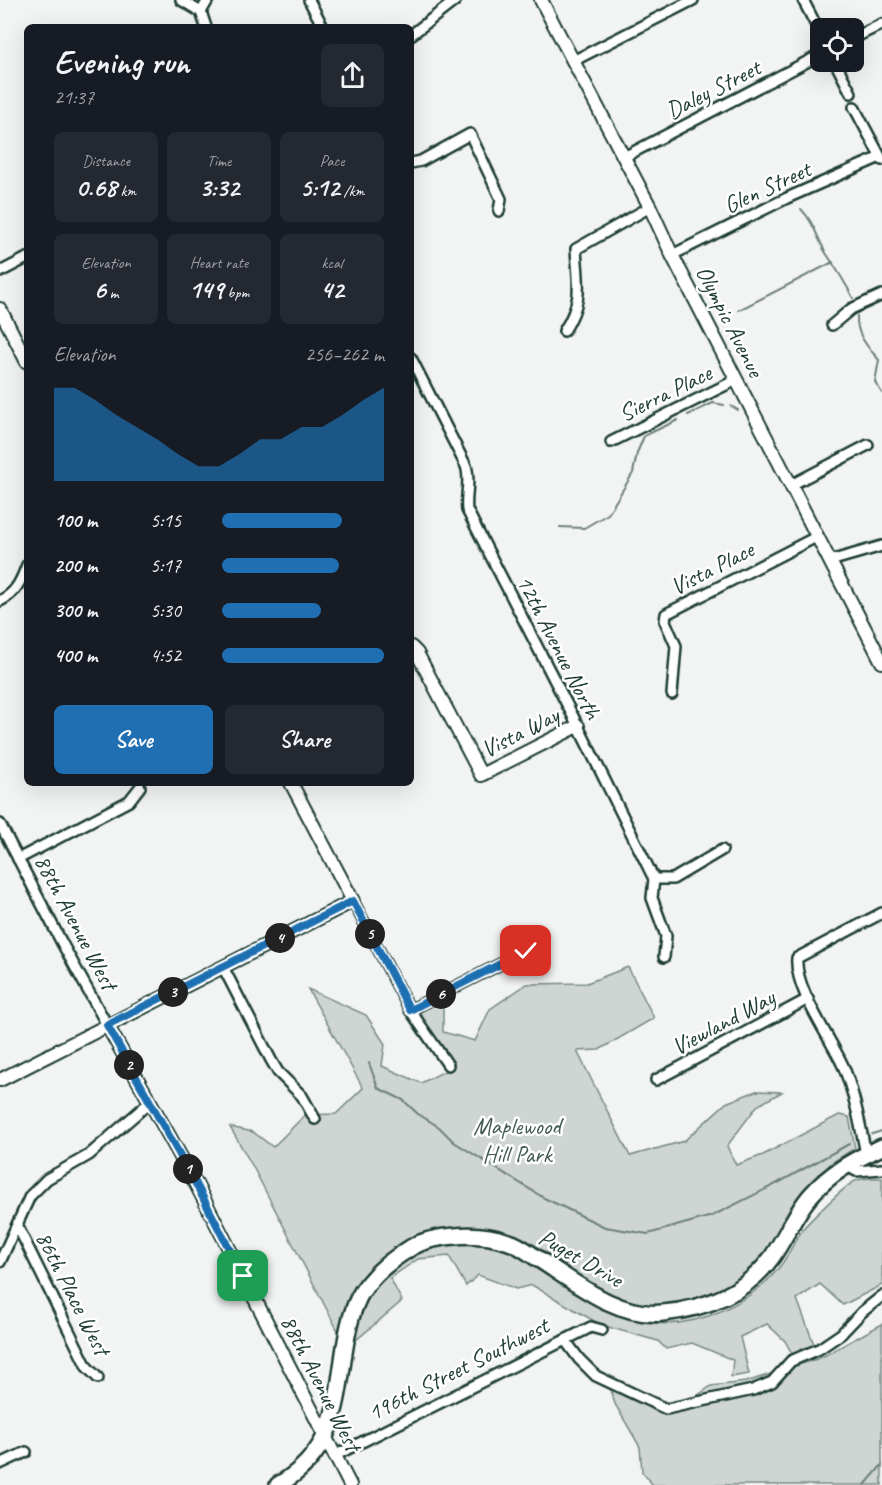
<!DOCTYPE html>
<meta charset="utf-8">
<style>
body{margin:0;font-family:Caveat,sans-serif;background:#242831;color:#f1f3f6;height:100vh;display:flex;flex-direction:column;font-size:22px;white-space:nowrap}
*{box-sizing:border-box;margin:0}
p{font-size:20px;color:#9ea1a6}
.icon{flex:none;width:33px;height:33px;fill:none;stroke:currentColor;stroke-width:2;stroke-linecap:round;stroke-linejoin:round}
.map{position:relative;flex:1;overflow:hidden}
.side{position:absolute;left:24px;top:24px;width:390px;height:762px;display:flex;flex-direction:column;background:#171b24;border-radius:9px;box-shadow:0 6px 24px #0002}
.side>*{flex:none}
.controls{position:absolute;left:810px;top:18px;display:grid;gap:12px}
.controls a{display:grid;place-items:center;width:54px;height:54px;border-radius:9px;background:#171b24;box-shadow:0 6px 24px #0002;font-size:30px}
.pin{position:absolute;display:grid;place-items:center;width:51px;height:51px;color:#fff;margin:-26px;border-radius:12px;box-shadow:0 3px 9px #0006}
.km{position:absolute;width:30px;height:30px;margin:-15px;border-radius:50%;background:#222;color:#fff;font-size:16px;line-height:30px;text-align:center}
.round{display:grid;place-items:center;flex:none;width:63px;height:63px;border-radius:9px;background:#242831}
.summary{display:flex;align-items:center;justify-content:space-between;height:102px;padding:0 30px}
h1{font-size:33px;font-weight:800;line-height:45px}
.figures{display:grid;grid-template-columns:repeat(3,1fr);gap:9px;height:102px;padding:6px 30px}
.figures div{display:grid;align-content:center;border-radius:9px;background:#242831;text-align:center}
.figures b{font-size:26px;font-weight:800}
.figures small{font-size:16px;font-weight:400}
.figures p{font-size:16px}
.chart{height:168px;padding:12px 30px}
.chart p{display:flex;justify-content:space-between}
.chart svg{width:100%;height:108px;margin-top:6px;fill:#1f6fb2;opacity:.7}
.primary-button{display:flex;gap:12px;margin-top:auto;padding:12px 30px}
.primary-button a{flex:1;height:69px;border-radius:9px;background:#1f6fb2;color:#fff;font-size:24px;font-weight:800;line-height:69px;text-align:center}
.primary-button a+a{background:#242831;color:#f1f3f6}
ul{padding:0 30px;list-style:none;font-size:20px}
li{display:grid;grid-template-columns:96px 72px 1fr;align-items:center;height:45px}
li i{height:15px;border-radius:8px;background:#1f6fb2}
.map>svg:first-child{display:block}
.green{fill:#ced5d3;stroke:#768984;stroke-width:1.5}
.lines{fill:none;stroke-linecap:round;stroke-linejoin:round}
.stream{stroke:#6d807b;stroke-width:2}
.minor-casing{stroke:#1f3d34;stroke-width:14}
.tertiary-casing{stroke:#1f3d34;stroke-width:16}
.primary-casing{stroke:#1f3d34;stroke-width:20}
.minor{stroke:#fff;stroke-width:9}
.tertiary{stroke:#fff;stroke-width:12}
.primary{stroke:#fff;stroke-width:15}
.route-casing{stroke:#fff;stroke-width:12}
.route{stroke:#1f6fb2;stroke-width:8}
.labels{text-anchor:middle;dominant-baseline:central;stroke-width:5;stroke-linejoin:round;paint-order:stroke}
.street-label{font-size:24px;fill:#1f3d34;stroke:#fff}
.park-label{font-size:24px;fill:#425b54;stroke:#fff}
</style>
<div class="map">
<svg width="882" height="1485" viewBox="0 0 882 1485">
<rect width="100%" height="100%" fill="#f2f3f3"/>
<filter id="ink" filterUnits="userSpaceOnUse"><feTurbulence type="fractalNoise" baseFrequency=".0167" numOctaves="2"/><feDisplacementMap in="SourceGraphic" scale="12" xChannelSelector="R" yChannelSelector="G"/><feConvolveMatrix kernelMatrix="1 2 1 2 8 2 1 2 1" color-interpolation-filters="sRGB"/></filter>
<g filter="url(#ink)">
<g class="green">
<polygon points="628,967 654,1018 599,1050 577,1051 630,1156 684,1141 726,1103 756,1091 782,1092 757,1106 727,1146 736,1165 763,1155 839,1115 849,1117 855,1148 831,1163 799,1197 774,1242 746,1277 703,1300 660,1308 625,1302 590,1286 527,1247 446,1231 355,1292 339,1333 253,1167 230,1127 253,1132 273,1147 305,1115 336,1114 363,1088 308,989 366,1015 385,1044 382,1066 421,1083 445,1071 412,1016 443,1000 443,1032 475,1041 490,1009 527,984 587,983"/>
<path d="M882,1178V1285L843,1305L820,1284L797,1299L815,1347L795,1359L785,1341L767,1324L740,1337L749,1374L731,1377L733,1360L692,1343L666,1349L658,1341L601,1325L532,1285L516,1289L478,1275L466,1286L449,1256L418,1259L390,1278L402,1301L355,1341C357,1307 370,1285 397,1264C403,1260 409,1254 415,1251C437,1239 486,1240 509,1249C518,1253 527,1261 536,1266C572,1288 610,1318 653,1323C699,1328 753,1302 781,1265C789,1255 794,1241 802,1230C810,1220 845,1186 855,1181C862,1177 874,1178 882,1178Z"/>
<polygon points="882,1324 882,1485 653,1485 642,1472 640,1447 615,1404 610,1389 670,1415 711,1386 746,1382 820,1358"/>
</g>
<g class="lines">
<g class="stream">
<path d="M801,209C814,222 817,238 826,253C836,268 845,282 853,298"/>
<polyline points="739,310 833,262"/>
<path d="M857,316C856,335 867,346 879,360L875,382L882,393"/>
<polyline points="731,406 738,410"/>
<polyline points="688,415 713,403 724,405"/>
<polyline points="560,527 584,528 608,514 633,473 637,453 644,436 678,420"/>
<polyline points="369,1063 378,1088 403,1100 418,1114 439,1127 454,1142 544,1198 605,1227 648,1234 712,1216 776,1184 849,1144"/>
<polyline points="872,1134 882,1131"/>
<polyline points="865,1485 882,1465"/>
</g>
<defs>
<g id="minor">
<polyline points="181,0 201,12"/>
<polyline points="309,0 323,27"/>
<polyline points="803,0 820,33"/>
<polyline points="201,12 206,27"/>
<polyline points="201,12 208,0"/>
<polyline points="411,35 456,0"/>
<polyline points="854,38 882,24"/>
<polyline points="573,61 693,0"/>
<polyline points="835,62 851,93"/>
<polyline points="854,107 882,160"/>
<polyline points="624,157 820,55"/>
<polyline points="411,163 421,161 470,134 501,199 499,211"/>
<polyline points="672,255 787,198 880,157"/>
<polyline points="0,272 27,258"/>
<polyline points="832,325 851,309 882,295"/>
<path d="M564,331C584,300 578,283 576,249L650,207"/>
<path d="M411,358L466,466C471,480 465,495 467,510L578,726L654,879L652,898L666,936L664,957"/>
<polyline points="611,442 736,380"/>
<polyline points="791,485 868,445"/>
<polyline points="830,561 882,546"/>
<path d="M0,601C16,593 21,581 27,565"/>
<polyline points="672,694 676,646 665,621 666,614 818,536"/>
<polyline points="0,824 63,945 107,1025"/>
<polyline points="18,859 129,801 140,787"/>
<polyline points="654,879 673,879 722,850"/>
<polyline points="353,901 410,1010 448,1065"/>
<polyline points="223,967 271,1060 278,1072 302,1096 315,1119"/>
<polyline points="410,1010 526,951"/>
<polyline points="656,1080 808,999"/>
<path d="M866,1154C860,1125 855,1096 844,1068C831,1038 794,989 797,958L882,913"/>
<polyline points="846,1165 856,1171 882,1169"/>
<polyline points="17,1225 87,1367 98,1378"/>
<polyline points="0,1262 30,1196 47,1179 89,1155 150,1102"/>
<polyline points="565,1340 579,1359 596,1376 666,1409 753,1390 772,1382 791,1361 819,1349 841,1334 862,1312 882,1296"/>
<polyline points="334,1456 591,1327 602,1330"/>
<polyline points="0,1464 26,1452"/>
</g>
<g id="tertiary">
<polyline points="541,0 650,207 672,255 882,662"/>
<polyline points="0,309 27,362"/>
<polyline points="411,647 417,653 481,775 578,726"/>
<polyline points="107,1025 196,1184 350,1485"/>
<polyline points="0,1080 353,901 291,783"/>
</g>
<path id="primary" d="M278,1485C332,1454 336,1410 344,1353C347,1334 350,1315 359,1297C370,1276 392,1259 412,1247C424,1240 441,1237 455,1236C474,1234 491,1236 509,1242C520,1245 530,1254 540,1260C576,1283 618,1318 663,1313C706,1309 747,1292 772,1257C786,1237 795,1213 811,1195C830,1173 855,1159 882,1147"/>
</defs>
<use href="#minor" class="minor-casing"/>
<use href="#tertiary" class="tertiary-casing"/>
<use href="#primary" class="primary-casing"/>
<use href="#minor" class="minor"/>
<use href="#tertiary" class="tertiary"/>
<use href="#primary" class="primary"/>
</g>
</g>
<g class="lines" filter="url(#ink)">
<defs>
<polyline id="route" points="243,1276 196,1184 107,1025 353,901 410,1010 526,951"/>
</defs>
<use href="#route" class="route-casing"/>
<use href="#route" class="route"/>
</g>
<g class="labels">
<g class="street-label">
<text transform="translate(713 89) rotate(-27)">Daley Street</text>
<text transform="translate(767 187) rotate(-25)">Glen Street</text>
<text transform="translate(730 321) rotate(63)">Olympic Avenue</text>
<text transform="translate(665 393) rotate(-26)">Sierra Place</text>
<text transform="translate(712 568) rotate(-27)">Vista Place</text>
<text transform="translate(559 647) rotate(63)">12th Avenue North</text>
<text transform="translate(520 732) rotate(-27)">Vista Way</text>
<text transform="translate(76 922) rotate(62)">88th Avenue West</text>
<text transform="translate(723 1022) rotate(-28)">Viewland Way</text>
<text transform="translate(581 1258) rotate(30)">Puget Drive</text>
<text transform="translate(73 1293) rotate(63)">86th Place West</text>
<text transform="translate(458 1369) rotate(-27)">196th Street Southwest</text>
<text transform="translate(321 1383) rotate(63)">88th Avenue West</text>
</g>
<g class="park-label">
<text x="517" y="1126">Maplewood<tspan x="517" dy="28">Hill Park</tspan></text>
</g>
</g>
</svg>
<div class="controls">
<a><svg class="icon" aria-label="locate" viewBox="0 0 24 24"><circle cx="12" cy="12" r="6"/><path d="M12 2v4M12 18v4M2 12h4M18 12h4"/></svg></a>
</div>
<div class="pin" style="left:243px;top:1276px;background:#1e9e55"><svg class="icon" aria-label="arrive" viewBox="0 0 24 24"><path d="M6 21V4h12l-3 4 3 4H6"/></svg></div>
<div class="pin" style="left:526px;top:951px;background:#d93025"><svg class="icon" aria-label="check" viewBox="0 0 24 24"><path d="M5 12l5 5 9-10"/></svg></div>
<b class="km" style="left:188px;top:1169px">1</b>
<b class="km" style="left:129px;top:1065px">2</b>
<b class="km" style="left:173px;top:992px">3</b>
<b class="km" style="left:280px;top:938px">4</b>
<b class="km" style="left:370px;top:934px">5</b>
<b class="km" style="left:441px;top:994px">6</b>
<section class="side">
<div class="summary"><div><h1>Evening run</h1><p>21:37</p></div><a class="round"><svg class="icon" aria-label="share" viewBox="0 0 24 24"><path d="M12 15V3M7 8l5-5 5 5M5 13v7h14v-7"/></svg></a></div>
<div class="figures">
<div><p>Distance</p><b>0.68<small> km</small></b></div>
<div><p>Time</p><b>3:32</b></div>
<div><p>Pace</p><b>5:12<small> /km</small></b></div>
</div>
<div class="figures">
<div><p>Elevation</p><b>6<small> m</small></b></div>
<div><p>Heart rate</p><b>149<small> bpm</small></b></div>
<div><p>kcal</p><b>42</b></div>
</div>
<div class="chart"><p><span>Elevation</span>256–262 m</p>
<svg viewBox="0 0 160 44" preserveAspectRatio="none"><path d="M0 44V6L10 6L20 11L30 17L40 22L50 27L60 33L70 38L80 38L90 33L100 27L110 27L120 22L130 22L140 17L150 11L160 6V44z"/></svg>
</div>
<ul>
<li><b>100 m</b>5:15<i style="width:74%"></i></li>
<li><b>200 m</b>5:17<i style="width:72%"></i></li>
<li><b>300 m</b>5:30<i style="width:61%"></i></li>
<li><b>400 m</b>4:52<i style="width:100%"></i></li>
</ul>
<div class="primary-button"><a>Save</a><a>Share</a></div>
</section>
</div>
